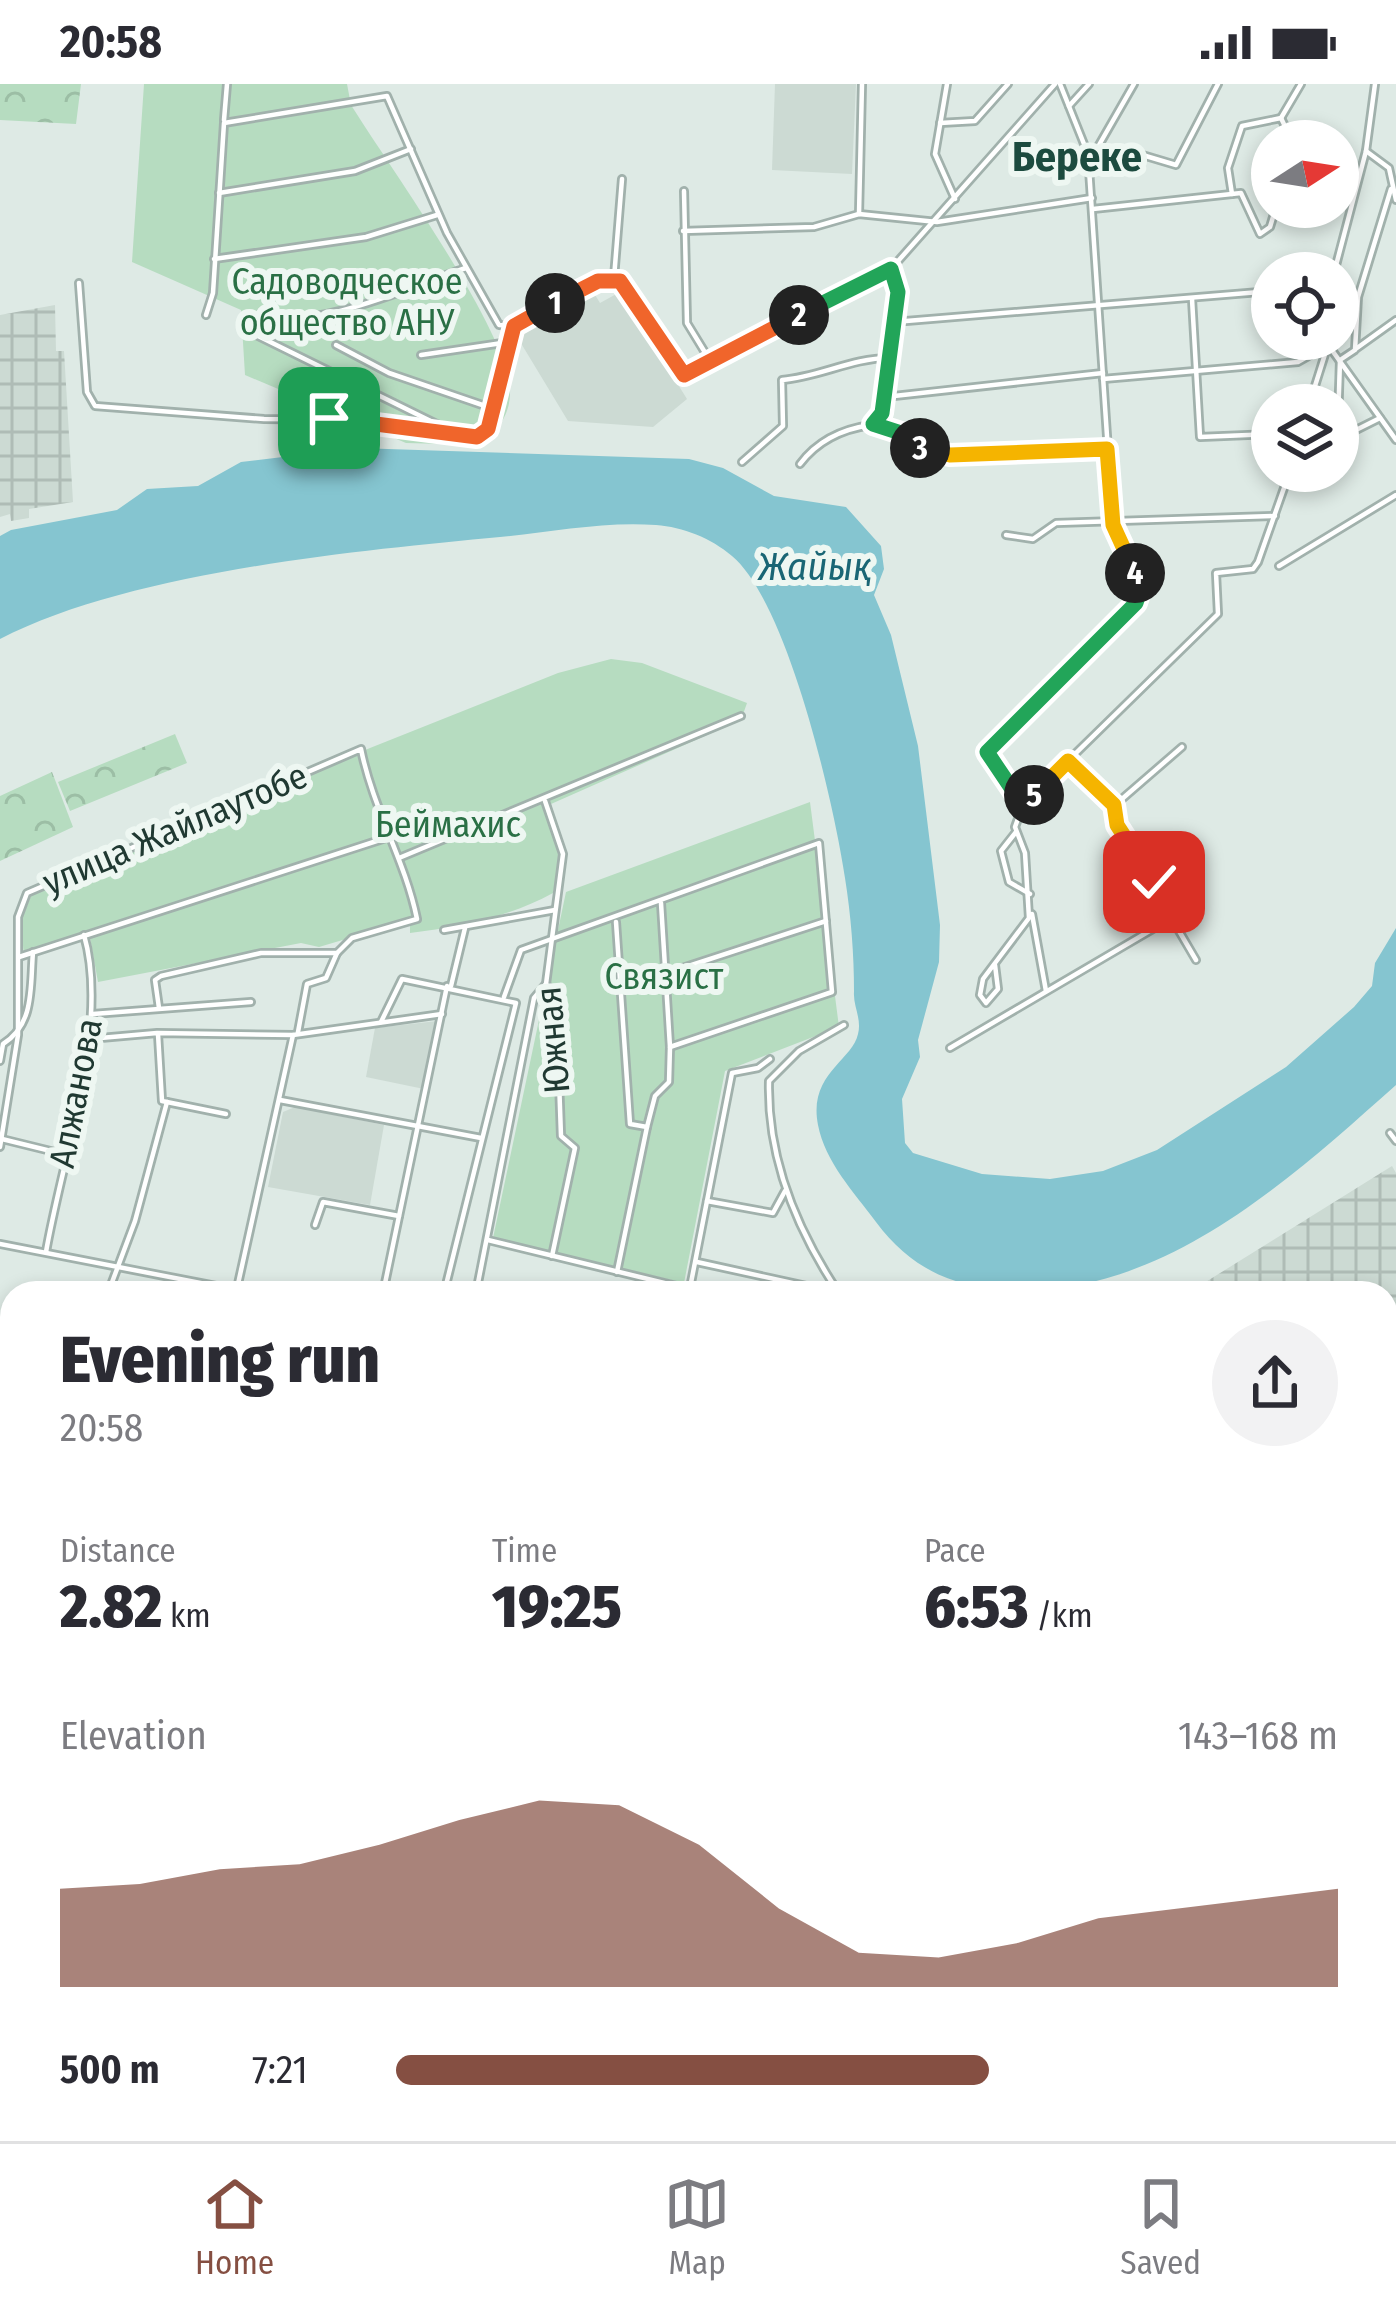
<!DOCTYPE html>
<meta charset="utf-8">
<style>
body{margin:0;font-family:"Fira Sans Condensed",sans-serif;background:#f2f2f3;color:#2b2b33;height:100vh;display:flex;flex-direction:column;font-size:45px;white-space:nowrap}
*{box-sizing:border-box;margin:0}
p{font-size:39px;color:#7c7c81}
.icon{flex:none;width:66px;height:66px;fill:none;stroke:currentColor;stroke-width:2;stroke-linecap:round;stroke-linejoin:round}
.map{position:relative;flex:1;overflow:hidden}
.sheet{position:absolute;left:0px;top:1197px;width:1398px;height:861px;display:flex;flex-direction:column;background:#fff;border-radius:36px 36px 0 0;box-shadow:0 6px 18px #0003}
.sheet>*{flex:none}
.needle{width:78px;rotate:78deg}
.controls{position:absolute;left:1251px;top:36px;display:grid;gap:24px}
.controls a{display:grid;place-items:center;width:108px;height:108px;border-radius:50%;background:#fff;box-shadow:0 6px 18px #0003;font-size:60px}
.pin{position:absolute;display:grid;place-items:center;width:102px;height:102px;color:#fff;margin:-51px;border-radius:24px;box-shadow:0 6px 18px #0006}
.km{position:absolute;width:60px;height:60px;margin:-30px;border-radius:50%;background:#222;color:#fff;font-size:33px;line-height:60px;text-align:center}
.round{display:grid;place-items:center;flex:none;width:126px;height:126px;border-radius:63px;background:#f2f2f3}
.summary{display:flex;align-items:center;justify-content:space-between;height:204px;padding:0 60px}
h1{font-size:66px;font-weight:800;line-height:90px}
.stats{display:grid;grid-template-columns:repeat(3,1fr);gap:18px;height:204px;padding:12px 60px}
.stats div{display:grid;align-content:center}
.stats b{font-size:60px;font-weight:800}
.stats small{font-size:33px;font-weight:400}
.stats p{font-size:33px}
.chart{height:336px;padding:24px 60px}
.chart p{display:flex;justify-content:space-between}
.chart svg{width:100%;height:216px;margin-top:12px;fill:#854f42;opacity:.7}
ul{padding:0 60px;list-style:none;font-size:39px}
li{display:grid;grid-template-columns:192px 144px 1fr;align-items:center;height:90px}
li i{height:30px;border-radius:15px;background:#854f42}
.status{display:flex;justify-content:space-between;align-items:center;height:84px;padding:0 60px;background:#fff;direction:ltr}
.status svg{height:33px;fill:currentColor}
.dock{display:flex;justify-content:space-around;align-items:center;height:168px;border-top:3px solid #e1e1e2;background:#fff;font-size:33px;color:#7c7c81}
.dock a{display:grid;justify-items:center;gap:6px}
.dock .selected{color:#854f42}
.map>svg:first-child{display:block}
.built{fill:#ccdad3}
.industrial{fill:url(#industrial-grid)}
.forest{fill:url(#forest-crowns)}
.garden{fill:#b6dcc0}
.water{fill:#85c5d0}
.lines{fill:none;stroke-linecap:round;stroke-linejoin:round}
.minor-casing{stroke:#a1b1ac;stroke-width:10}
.tertiary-casing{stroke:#a1b1ac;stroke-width:12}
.minor{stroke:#fff;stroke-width:4.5}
.tertiary{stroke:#fff;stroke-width:6}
.split-1-casing{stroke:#fff;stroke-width:24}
.split-2-casing{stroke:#fff;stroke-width:24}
.split-3-casing{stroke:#fff;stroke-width:24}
.split-4-casing{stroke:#fff;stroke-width:24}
.split-5-casing{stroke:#fff;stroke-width:24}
.split-6-casing{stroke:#fff;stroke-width:24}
.split-1{stroke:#f0652b;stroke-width:15}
.split-2{stroke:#f0652b;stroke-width:15}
.split-3{stroke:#22a559;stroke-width:15}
.split-4{stroke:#f5b400;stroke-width:15}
.split-5{stroke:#22a559;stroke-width:15}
.split-6{stroke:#f5b400;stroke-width:15}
.labels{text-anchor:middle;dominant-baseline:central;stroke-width:12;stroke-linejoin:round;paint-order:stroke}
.park-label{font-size:36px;fill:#2a7045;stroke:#eef7f2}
.street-label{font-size:36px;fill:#203932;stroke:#eef7f2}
.water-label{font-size:39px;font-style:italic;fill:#1a6675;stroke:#eef7f2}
.quarter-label{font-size:42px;font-weight:bold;fill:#1c4b3f;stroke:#eef7f2}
</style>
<div class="status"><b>20:58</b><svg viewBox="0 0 49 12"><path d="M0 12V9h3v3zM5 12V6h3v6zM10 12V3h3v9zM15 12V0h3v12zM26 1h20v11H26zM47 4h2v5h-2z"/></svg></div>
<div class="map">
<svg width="1396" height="2057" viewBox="0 0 1396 2057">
<defs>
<pattern id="industrial-grid" width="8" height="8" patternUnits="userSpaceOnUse" patternTransform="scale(3)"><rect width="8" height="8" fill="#ccdad3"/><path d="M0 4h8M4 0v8" fill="none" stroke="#afbcb6"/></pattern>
<pattern id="forest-crowns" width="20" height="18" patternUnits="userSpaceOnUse" patternTransform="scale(3)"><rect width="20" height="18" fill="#b6dcc0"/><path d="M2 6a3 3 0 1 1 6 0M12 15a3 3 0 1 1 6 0" fill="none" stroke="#9cbea5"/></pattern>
</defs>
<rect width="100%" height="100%" fill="#deeae5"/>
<g class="built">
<polygon points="775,0 856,0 852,90 772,86"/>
<polygon points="592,206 600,219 620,208 687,315 653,343 568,337 516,251"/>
<polygon points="437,937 424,1005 366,993 375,944"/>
<polygon points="295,1023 384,1041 370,1121 268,1103 283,1028"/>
</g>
<g class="industrial">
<polygon points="55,221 56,267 64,267 73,418 29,425 29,434 11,437 10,430 0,433 0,231"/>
<polygon points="1392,1082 1396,1089 1396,1380 1386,1388 1386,1209 1188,1209"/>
</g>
<g class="forest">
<polygon points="0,0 81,0 76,40 0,36"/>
<polygon points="175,650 187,679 70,727 58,698"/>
<polygon points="52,688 73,743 0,777 0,712"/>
</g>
<g class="garden">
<path d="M144,0H347L351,21C387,79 507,245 510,305C511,330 499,343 483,361L406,359L245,291L241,226L132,178Z"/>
<path d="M611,575L642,579L747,619L741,636L551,720L562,761L553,809C509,833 460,843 410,849V836L319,863L301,859L98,898L90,854L24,874L21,837L31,812L370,664L558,589Z"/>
<polygon points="810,718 839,943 725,987 684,1199 493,1154 566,808"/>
</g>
<g class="water">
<path d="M357,364L689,375L723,384L774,412L846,423L881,462L884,485L874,511L891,551L918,662L940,841L939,878L918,956L920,973L902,1015L905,1059L913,1069L982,1090L1050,1095L1103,1087L1157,1066L1286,983L1354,923L1372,902L1375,879L1396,844V1001C1289,1096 1163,1213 1010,1206C953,1204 910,1184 876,1138C854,1108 825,1078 818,1041C808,990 852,977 858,950C862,935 853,922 854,908C854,870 851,832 845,794C834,720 788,519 732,472C711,454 683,443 656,441C605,437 551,448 500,453C353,467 130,488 0,555V452L11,446L117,426L147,405L198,402L241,378Z"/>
<polygon points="1395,1271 1396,1362 1386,1369 1386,1279"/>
</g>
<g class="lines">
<defs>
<g id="minor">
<polyline points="947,0 935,70 955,115"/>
<polyline points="1060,0 1088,70 1113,441 1140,507 1136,519 988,666 1020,717 1028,716 1218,530 1216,489 1253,485 1258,478 1290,387"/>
<polyline points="1069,22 1089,0"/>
<polyline points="1281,34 1301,0"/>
<polyline points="1281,34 1292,57"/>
<polyline points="224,36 227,0"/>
<polyline points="940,39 975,37 1008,0"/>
<polyline points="1366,67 1389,84 1396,116"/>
<polyline points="1095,68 1134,0"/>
<polyline points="1088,70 1119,64 1176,81 1218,0"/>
<polyline points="684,107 687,239 709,275"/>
<polyline points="219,109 355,87 411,65"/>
<polyline points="1232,110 1228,84 1242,42 1281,34"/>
<polyline points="1093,125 1241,109 1260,150 1270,143 1276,123"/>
<polyline points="859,130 862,0"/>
<polyline points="683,147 814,143 859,130 937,138 1092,114"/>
<polyline points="214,175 366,153 437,131"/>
<polyline points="1334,189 1366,67 1375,0"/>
<polyline points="614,194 680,289 688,291 765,246 891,185 1055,0"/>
<polyline points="614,194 622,95"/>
<polyline points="79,199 87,308 95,322 264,335 369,336 477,353 488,345 514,242 598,197 614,194"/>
<polyline points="1192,215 1200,353 1272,350"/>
<polyline points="206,231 213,209 224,39 387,12 447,149 499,241 514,242"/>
<polyline points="894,238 1272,207"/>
<polyline points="1324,255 1396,356"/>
<polyline points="336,261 389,289 494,325"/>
<polyline points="1357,264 1396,236"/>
<polyline points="421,271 509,258"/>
<polyline points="1103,295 1298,278 1328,261"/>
<polyline points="885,313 1103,289"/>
<polyline points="1309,321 1326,267"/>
<polyline points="1338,338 1340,276 1355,266 1358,213 1391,105"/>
<path d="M873,340L882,329C889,289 908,223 891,185"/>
<path d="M453,348L252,249L261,229C306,251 418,200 466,184"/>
<polyline points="1338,355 1380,334"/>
<path d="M742,378L783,342L782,296C819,293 852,274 889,274"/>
<path d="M800,380C818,356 842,345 871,341C894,338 910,361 929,366C984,379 1050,367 1107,365"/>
<polyline points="1006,451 1033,455 1056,439 1275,432"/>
<polyline points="1279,482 1396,411"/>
<polyline points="1068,677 1115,721 1117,741 1196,876"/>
<polyline points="545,717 563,770 546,900 556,912 561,1052 575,1064 552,1172"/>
<polyline points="1115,721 1182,663"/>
<polyline points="1016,748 1001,767 1009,798 1030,810"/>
<polyline points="399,774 741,632"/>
<polyline points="1032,830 1046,907"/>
<polyline points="616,838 630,1040 647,1043 655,1012 669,998 670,963"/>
<polyline points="444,846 555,826"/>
<polyline points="19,873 389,753"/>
<polyline points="995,881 998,905 986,919 980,911 983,895 1029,834 1025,769 1015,743 1024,718"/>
<polyline points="667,889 826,837"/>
<polyline points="451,902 465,844"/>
<polyline points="504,913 521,866 819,759 832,908 670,963 661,819"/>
<polyline points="93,930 251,918"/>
<polyline points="381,938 402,895 516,919 444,1209"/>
<polyline points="298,948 307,900 326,894 337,869"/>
<polyline points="158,950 162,1017 226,1030"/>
<polyline points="89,955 157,949 293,951 442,930"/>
<polyline points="950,964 1170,835"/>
<path d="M0,977L3,960C35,940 30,903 33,868"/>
<polyline points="280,1016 481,1054"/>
<polyline points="1390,1049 1396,1057"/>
<polyline points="2,1055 63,1070"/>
<path d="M0,1063L18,951V833L27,809L361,665C373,725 405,776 417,835L352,854L337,869H261L161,892L155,896L159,924"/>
<polyline points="707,1117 773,1129 785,1107"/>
<polyline points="315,1141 323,1118 399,1132"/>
<polyline points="488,1156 689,1205"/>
<polyline points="0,1160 252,1209"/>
<path d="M46,1168C62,1075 110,940 84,851"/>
<polyline points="697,1178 838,1209"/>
<polyline points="617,1188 647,1043"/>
<polyline points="445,1205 467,1209"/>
<polyline points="108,1209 135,1137 167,1018"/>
<polyline points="236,1209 293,951"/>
<polyline points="383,1209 447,902"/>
<polyline points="476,1209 534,914 545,901"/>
<polyline points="689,1209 732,989 758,984 770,975"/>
<path d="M839,1209C796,1145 767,1075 769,997L799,967L844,941"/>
<polyline points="0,1254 12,1253"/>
<polyline points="0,1325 12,1328"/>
<polyline points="0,1398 12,1401"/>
<polyline points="1386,1399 1396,1392"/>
<polyline points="1386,1403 1396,1403"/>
<polyline points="1386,1450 1396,1450"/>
<polyline points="0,1465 12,1468"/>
<polyline points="1386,1495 1396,1494"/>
<polyline points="0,1524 12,1488"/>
<polyline points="0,1543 12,1545"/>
<polyline points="1386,1616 1396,1618"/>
<polyline points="1386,1668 1396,1669"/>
<polyline points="0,1719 12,1721"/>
<polyline points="1386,1724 1396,1725"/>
<polyline points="0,1770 12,1732"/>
<polyline points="1386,1780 1396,1781"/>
<polyline points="1386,1816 1396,1818"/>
<polyline points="0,1841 12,1845"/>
<polyline points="1386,1855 1396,1850"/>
<polyline points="1386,1928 1396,1923"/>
<polyline points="0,1962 12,1961"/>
<polyline points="0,1996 12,1969"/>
<polyline points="1386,1997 1396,2011"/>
<polyline points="708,2046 785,2057"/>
<polyline points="47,2057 50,2046"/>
<polyline points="117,2057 119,2046"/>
<polyline points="181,2057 184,2046"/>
<polyline points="245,2057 248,2046"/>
<polyline points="284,2057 287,2046"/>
<polyline points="351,2057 353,2046"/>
<polyline points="420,2057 422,2046"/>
<polyline points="482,2057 485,2046"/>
<polyline points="559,2057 560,2046"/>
<polyline points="852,2057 853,2046"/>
<polyline points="933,2057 935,2046"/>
<polyline points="1046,2057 1046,2046"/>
<polyline points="1171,2057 1171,2046"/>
<polyline points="1279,2057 1280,2046"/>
<polyline points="1283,2057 1303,2046"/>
</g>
<g id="tertiary">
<polyline points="0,1617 12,1619"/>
<polyline points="1207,2057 1208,2046"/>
</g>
</defs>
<use href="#minor" class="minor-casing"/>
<use href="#tertiary" class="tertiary-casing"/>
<use href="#minor" class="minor"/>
<use href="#tertiary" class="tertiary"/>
</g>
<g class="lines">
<defs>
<polyline id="split-1" points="329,334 477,353 488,345 514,242 555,219"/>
<polyline id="split-2" points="555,219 598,197 620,197 684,291 799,231"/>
<polyline id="split-3" points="799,231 891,185 898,208 882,329 873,340 907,351 920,364"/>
<polyline id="split-4" points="920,364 950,371 1107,365 1113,441 1135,489"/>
<polyline id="split-5" points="1034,711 1020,717 987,668 1136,519 1140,507 1135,489"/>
<polyline id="split-6" points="1034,711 1068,677 1114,721 1117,741 1154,798"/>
</defs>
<use href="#split-1" class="split-1-casing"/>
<use href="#split-2" class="split-2-casing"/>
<use href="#split-3" class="split-3-casing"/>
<use href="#split-4" class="split-4-casing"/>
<use href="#split-5" class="split-5-casing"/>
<use href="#split-6" class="split-6-casing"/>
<use href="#split-1" class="split-1"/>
<use href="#split-2" class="split-2"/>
<use href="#split-3" class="split-3"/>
<use href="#split-4" class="split-4"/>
<use href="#split-5" class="split-5"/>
<use href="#split-6" class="split-6"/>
</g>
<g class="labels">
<g class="park-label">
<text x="347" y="198">Садоводческое<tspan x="347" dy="41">общество АНУ</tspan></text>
<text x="448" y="741">Беймахис</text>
<text x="664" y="893">Связист</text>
</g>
<g class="street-label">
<text transform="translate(175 745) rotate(-23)">улица Жайлаутобе</text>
<text transform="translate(553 956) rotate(-95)">Южная</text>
<text transform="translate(76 1009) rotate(-79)">Алжанова</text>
</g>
<g class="water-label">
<text x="815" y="483">Жайық</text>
</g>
<g class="quarter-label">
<text x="1077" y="73">Береке</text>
</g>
</g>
</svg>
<div class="controls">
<a><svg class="needle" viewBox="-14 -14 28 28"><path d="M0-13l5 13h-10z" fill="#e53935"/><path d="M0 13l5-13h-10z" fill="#7c7c81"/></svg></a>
<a><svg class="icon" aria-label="locate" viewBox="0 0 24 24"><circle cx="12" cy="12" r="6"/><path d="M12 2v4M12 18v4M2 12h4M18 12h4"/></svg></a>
<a><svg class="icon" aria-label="layers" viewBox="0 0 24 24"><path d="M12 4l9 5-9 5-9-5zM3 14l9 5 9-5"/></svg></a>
</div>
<div class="pin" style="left:329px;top:334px;background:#1e9e55"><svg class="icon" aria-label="arrive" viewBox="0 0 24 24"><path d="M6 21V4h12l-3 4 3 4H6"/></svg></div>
<div class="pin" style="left:1154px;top:798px;background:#d93025"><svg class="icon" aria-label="check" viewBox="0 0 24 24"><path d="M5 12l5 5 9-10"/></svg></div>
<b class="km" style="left:555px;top:219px">1</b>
<b class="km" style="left:799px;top:231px">2</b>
<b class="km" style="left:920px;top:364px">3</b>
<b class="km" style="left:1135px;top:489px">4</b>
<b class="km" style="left:1034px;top:711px">5</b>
<section class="sheet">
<div class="summary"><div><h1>Evening run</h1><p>20:58</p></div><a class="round"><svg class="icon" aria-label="share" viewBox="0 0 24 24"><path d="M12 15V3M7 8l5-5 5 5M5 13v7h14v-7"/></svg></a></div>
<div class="stats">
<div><p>Distance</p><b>2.82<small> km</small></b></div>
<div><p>Time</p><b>19:25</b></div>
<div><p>Pace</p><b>6:53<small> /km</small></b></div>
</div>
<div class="chart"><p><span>Elevation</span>143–168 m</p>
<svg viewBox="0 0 160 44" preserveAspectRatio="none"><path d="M0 44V24L10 23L20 20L30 19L40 15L50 10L60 6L70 7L80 15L90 28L100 37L110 38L120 35L130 30L140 28L150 26L160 24V44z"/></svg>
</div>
<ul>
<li><b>500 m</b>7:21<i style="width:63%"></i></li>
</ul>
</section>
</div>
<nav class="dock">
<a class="selected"><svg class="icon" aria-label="home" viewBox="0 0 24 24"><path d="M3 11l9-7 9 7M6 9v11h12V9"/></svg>Home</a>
<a><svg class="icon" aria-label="map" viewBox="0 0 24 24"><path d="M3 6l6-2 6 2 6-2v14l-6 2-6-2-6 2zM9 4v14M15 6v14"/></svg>Map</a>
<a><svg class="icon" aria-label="saved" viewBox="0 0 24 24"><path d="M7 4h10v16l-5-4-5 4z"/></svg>Saved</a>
</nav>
